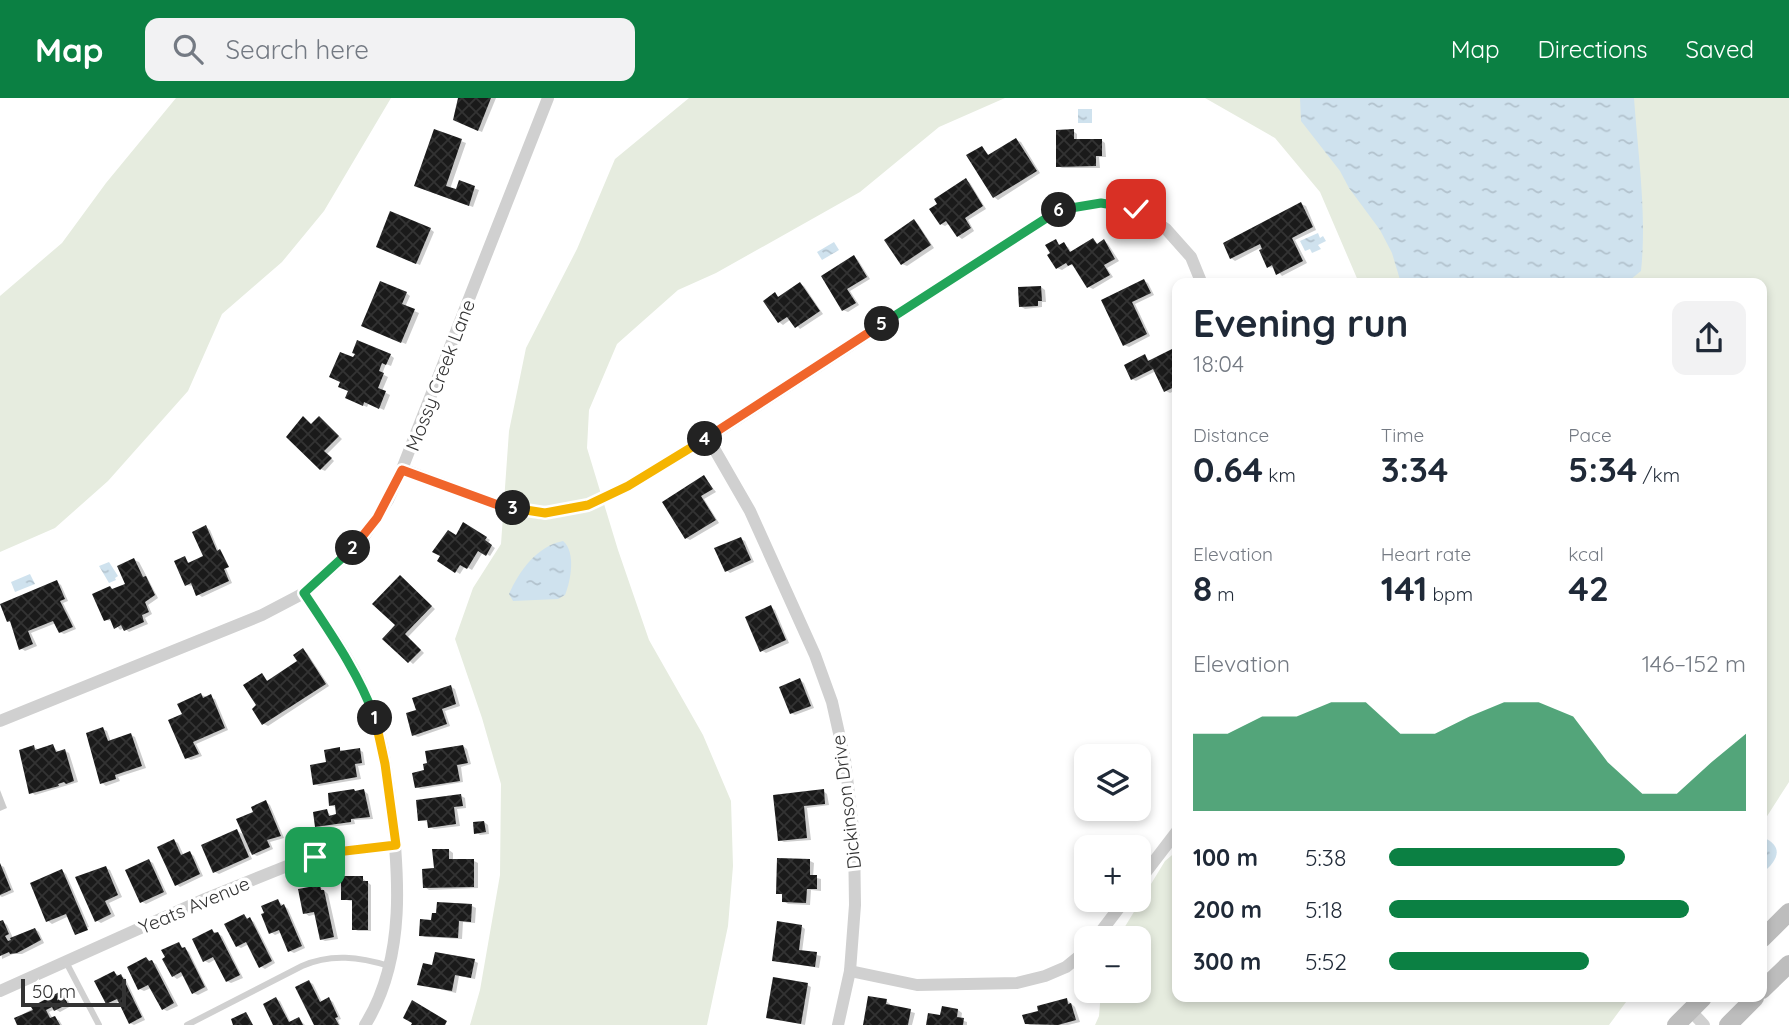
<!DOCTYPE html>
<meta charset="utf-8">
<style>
body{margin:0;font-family:Quicksand,sans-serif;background:#f2f2f3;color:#1f2937;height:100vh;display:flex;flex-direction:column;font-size:26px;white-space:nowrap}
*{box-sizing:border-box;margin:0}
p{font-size:23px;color:#747a83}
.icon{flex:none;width:38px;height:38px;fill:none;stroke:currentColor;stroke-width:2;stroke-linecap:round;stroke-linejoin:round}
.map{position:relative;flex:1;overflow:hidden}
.drawer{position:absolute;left:1172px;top:180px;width:595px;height:724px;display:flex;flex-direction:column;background:#fff;border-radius:14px;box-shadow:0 4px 10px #0003}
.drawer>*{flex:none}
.buttons{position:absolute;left:1074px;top:646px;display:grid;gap:14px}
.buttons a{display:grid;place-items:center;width:77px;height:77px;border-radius:14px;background:#fff;box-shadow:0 4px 10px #0003;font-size:35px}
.scale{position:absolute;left:21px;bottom:18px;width:105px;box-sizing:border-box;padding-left:7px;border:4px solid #333;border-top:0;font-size:19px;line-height:24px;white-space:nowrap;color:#333;-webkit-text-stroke:5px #fff;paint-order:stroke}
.pin{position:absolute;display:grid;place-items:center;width:60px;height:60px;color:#fff;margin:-30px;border-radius:14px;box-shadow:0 4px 10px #0006}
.km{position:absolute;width:35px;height:35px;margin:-18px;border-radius:50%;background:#222;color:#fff;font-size:19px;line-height:35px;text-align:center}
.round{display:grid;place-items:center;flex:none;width:74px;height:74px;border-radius:14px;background:#f2f2f3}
.headline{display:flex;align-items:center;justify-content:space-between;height:119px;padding:0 21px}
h1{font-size:38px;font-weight:700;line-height:52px}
.figures{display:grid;grid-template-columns:repeat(3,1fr);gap:10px;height:119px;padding:7px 21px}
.figures div{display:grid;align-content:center}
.figures b{font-size:35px;font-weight:700}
.figures small{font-size:19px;font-weight:400}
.figures p{font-size:19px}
.chart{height:196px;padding:14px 21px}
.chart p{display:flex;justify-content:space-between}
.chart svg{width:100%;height:126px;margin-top:7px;fill:#0b8043;opacity:.7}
ul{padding:0 21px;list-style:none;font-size:23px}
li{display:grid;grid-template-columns:112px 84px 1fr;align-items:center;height:52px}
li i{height:18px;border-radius:9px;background:#0b8043}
header{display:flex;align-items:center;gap:42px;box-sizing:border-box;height:98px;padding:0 35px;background:#0b8043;color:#fff}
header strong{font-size:33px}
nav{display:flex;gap:38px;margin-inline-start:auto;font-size:24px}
.search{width:490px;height:63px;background:#f2f2f3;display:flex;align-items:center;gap:18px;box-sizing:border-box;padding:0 24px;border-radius:14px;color:#747a83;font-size:26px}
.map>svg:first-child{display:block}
.green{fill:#e6ecdf}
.water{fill:url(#water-ripples)}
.shadow{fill:#0003}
.building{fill:url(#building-cross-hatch)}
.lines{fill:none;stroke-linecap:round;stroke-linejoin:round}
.lane{stroke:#d0d0d0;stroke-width:6}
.street{stroke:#d0d0d0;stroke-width:12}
.secondary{stroke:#bdbdbd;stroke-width:18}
.split-1-casing{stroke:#fff;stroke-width:14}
.split-2-casing{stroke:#fff;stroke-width:14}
.split-3-casing{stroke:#fff;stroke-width:14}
.split-4-casing{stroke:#fff;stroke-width:14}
.split-5-casing{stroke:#fff;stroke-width:14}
.split-6-casing{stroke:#fff;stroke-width:14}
.split-7-casing{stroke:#fff;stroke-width:14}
.split-1{stroke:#f5b400;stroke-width:9}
.split-2{stroke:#22a559;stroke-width:9}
.split-3{stroke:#f0652b;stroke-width:9}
.split-4{stroke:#f5b400;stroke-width:9}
.split-5{stroke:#f0652b;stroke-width:9}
.split-6{stroke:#22a559;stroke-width:9}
.split-7{stroke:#22a559;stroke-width:9}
.labels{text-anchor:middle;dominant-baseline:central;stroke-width:7;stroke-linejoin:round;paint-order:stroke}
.street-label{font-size:19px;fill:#333;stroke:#fff}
</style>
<header>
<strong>Map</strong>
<div class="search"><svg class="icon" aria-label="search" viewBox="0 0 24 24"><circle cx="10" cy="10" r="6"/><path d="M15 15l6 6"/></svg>Search here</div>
<nav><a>Map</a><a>Directions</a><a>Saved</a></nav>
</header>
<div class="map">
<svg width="1789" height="927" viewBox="0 0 1789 927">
<defs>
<pattern id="water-ripples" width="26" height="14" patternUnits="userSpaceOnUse" patternTransform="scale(1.75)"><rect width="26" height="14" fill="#cfe2ee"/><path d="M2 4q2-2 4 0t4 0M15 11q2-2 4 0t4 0" fill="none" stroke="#b2c2cd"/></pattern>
<pattern id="building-cross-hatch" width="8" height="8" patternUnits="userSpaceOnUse" patternTransform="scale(1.75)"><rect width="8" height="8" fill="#1a1a1a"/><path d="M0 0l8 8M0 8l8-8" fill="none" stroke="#333"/></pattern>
</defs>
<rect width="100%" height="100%" fill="#fff"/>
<g class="green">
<polygon points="176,0 391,0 324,113 282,164 222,216 188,293 108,383 55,430 0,454 0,198 62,145 106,85"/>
<polygon points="689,0 1005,0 939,29 860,94 716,175 678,192 617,246 589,312 587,350 618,452 649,542 703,637 731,703 733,768 728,828 707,927 470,927 480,892 500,777 501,686 482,620 455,541 473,490 501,446 509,333 526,250 577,151 615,61"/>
<polygon points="1205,0 1789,0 1789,684 1762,726 1762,186 1359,185 1320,94 1275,40"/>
<polygon points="1178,752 1178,900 1629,900 1609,927 1095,927 1099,918 1101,893 1139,892 1139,840 1118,840 1165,763"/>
</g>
<g class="water">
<path d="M1300,0H1634C1638,57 1647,116 1641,173L1625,186L1401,185L1392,155L1380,132L1349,90L1340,73L1301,23Z"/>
<rect x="1078" y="11" width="14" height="14"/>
<polygon points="1318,135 1320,140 1323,138 1326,143 1318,147 1321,151 1312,155 1310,151 1305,153 1300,143"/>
<polygon points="834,144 839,152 822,162 817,154"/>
<path d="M563,443C576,454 571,482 565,497L558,501L513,503L509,496C519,473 537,448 563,443Z"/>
<polygon points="109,464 118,478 115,480 116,482 109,485 99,468"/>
<polygon points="30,476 35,486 15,494 11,484"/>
<path d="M1762,739C1785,748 1778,763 1762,775Z"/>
</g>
<g class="shadow">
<polygon points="460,0 496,0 482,34 459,24"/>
<polygon points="435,33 466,45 450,91 457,93 460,85 479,92 473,109 420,90"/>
<polygon points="1073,33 1077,36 1077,43 1101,42 1105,45 1106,59 1099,59 1100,70 1062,70 1058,68"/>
<polygon points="1016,42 1021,44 1040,75 998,102 994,99 982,50 990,58"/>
<polygon points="966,82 970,85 986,111 968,122 974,133 962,141 958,138 950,125 945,128 941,126"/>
<polygon points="1301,106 1306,108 1316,132 1295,142 1307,165 1282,178 1275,170 1268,169 1260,150 1235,163 1231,160"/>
<polygon points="914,123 918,126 934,150 907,168 902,166"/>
<polygon points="430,131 434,134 420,167 382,151"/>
<polygon points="1093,142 1099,147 1104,143 1108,146 1119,163 1107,170 1113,179 1093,191 1089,189 1076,168 1070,167 1062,172 1057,170 1056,143 1061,148 1068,149 1072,155"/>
<polygon points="854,159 858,162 870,181 850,193 859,207 848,214 843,212 823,178"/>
<polygon points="1144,183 1148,185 1154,197 1135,206 1150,238 1129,249 1124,247 1103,203"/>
<polygon points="800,186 804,188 823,216 800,231 791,221 783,227 779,224 775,197 780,199"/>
<polygon points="1041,189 1045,192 1046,204 1042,204 1042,209 1025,211 1020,208"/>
<polygon points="406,195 410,198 405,209 419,215 406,246 367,230"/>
<polygon points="1178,250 1178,291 1170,295 1166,293 1156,273 1136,283 1132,281 1145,258 1150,263"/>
<polygon points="390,257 394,260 391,268 386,266 382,276 388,279 382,293 390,297 384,312 369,305 367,309 351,302 354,261"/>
<polygon points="320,320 342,341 327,356 334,363 325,373 321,371 312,328"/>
<polygon points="704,379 716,394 704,401 719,425 690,442 686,440"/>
<polygon points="464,426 490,442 488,445 495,450 490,458 483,454 472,472 465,468 460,476 439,463"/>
<polygon points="206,429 210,432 232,485 202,499 198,496 194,488 186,487 185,460 190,466 205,459"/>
<polygon points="741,441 745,443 754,464 730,475 726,472"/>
<polygon points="134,462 139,464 158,500 148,507 152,516 145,520 148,526 129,534 124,530 120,532 113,523 106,522 110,490 115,492 127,486"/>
<polygon points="404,482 435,511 408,539 424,555 413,566 385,541 397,527"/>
<polygon points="57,484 61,487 68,503 63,505 76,531 64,536 60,534 56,525 31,535 37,548 25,553 21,550 12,525 8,523"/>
<polygon points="771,509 775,512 789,545 766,555 761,552"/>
<polygon points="303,552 307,555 329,588 268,628 264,626 259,608 262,578 269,584 299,564"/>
<polygon points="800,582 804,585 814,610 795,617 791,615"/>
<polygon points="451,589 455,591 460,608 445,613 450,628 418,639 413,637 418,613"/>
<polygon points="201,597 215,601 228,632 196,646 202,658 191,662 187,660 184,617"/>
<polygon points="103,631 107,633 111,644 131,637 135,639 146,670 118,679 120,683 106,688 102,685"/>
<polygon points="53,648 59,655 65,653 69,655 78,684 35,697 31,694 34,649 39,652"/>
<polygon points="463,648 467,651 471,666 461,669 463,684 421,691 416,689 426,674"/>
<polygon points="339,651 345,654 359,652 363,654 365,667 358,668 361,681 319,688 315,686"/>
<polygon points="0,692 7,710 0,713"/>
<polygon points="364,693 368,696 373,721 354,722 355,726 321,730 317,728 327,713 332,719 338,718 335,709 331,707"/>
<polygon points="823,693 827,696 829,707 807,710 811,742 784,744 780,742 775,698"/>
<polygon points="461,698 465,700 466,710 457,711 460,728 434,731 430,729 429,724 420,722"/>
<polygon points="266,704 270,707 284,740 270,744 273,751 257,758 249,754 252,761 219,776 215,774 237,733 246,738 255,715"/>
<polygon points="484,724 488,727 489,736 480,737 476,734"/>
<polygon points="174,743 178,745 184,758 190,755 194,758 203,778 180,789 176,786"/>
<polygon points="449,752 453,755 453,763 474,763 478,765 478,790 429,792 425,789"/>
<polygon points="149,763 153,765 167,796 146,806 141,803"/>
<polygon points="810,763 814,765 813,779 821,781 821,793 811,792 810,807 788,806 784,803 784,797 777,795"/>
<polygon points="0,767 4,769 14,794 2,799 0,798"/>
<polygon points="106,770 110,772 122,799 109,805 115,818 101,825 96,822"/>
<polygon points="62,773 66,776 89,829 77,834 69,818 52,826 48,823"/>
<polygon points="362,780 371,787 371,833 358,833 354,831 354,804 343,801"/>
<polygon points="320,789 328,796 338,841 325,843 321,841 316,816 309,818 305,815"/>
<polygon points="278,803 288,811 305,850 294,855 290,853 282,834 275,837 271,834"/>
<polygon points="472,808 476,810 475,825 463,824 462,841 425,839 421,837 433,824"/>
<polygon points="244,818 254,824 275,865 265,871 260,868 249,846 241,850 237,848"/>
<polygon points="3,824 7,827 13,840 35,831 39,834 44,845 22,856 13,856 2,861 0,825"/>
<polygon points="801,828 805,831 802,854 821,858 819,870 774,862"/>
<polygon points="212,833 222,838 243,880 231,885 227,883 216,861 209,865 205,863"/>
<polygon points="178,846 189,854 208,892 198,897 193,895 184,877 177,881 173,878"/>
<polygon points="146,861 156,866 178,908 167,913 163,911 151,890 144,893 140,891"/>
<polygon points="474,863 478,865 475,881 459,878 456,895 419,886 433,869"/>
<polygon points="114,875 125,880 145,922 134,927 130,925 120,903 111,908 107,905"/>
<polygon points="309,884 313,886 322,904 329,901 333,904 341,921 338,922 340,927 316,927"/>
<polygon points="807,887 811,889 805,927 768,919"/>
<polygon points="61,895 65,897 71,908 60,914 55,911 49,914 53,921 59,922 62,927 20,927 16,920"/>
<polygon points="276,901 280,903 291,925 299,921 305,927 275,927"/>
<polygon points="1067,902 1075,909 1080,924 1068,927 1030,927 1026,925 1041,914"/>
<polygon points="886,903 890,906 890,908 915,915 912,927 865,927"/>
<polygon points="958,912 962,915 961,922 967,924 967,927 928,927"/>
</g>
<g class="building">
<polygon points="458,0 491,0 478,33 453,22"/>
<polygon points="434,31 462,41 446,88 456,91 459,82 475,88 469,108 414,88"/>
<polygon points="1074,31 1074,41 1102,41 1102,58 1096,58 1096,68 1056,69 1056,32"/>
<polygon points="1016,40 1037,73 993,100 966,57 982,48 988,57"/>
<polygon points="966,80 983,108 965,120 971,130 957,139 946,123 940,127 929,111 937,106 934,101"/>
<polygon points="1301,104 1313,129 1292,140 1303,163 1276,177 1272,167 1267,170 1259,152 1262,151 1260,146 1230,161 1223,145"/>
<polygon points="390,113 431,130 416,166 376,149"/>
<polygon points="914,121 931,147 901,167 884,142"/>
<polygon points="1093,140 1097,146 1104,141 1115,161 1104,167 1110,177 1087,190 1072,166 1068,168 1066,165 1056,171 1047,157 1050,155 1045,147 1056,141 1059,147 1064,144 1070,154"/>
<polygon points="854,157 867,179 847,191 856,205 842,213 821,178"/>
<polygon points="1144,181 1151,195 1132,204 1147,236 1123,248 1101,202"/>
<polygon points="380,183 407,194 402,206 415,211 401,245 361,228"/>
<polygon points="800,184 820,213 795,230 787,219 778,225 763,203 775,194 778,199"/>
<polygon points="1041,188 1042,203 1038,203 1038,208 1019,209 1018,189"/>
<polygon points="357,242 391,256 386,267 382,265 379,273 384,275 378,290 386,293 379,311 364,304 363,308 345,300 348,293 338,289 340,284 329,279 340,254 353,259 355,256 352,255"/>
<polygon points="1178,248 1178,287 1164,294 1153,271 1131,282 1124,267 1145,256 1148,263"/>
<polygon points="303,318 311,326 319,318 339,338 324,353 332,360 320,372 286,339"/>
<polygon points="704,377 713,391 701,398 716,422 685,441 662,404"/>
<polygon points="463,424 487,439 485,442 492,447 486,458 478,453 467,471 460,467 455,475 437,463 440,458 432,454 448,432 456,437"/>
<polygon points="206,427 217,453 220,451 229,469 224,471 229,483 196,498 191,485 185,488 174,463 185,458 188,465 203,458 192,434"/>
<polygon points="741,439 751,462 725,474 714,450"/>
<polygon points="134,460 143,479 146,478 155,497 145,504 149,514 142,517 144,524 124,533 121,527 114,531 110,521 104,523 92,496 110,488 112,491 125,486 117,468"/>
<polygon points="400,477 432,508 405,536 421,552 408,565 382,541 395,527 372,506"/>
<polygon points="57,482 65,501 60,503 73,529 59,535 53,523 28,533 33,546 19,552 10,523 7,524 0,506"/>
<polygon points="771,507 786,542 760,554 745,519"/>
<polygon points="303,550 326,586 262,627 252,611 256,607 243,587 262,575 267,583 297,563 293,557"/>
<polygon points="800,580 811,608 790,616 779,589"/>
<polygon points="451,587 456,606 442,611 447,626 412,638 406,615 416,612 412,600"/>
<polygon points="201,595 203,600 211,596 225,630 193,644 199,656 185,661 168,622 182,616 177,606"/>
<polygon points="103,629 108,643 131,635 142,668 115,677 116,681 100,686 86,635"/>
<polygon points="53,646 56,654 65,651 74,683 66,686 64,684 58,686 59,688 29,696 19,652 34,647 35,652"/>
<polygon points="463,647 468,665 457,667 460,683 415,690 412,675 424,672 423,666 427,665 425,653"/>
<polygon points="340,649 340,653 360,650 362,665 355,666 357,679 313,687 310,667 326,664 324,652"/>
<polygon points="354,691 355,693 364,691 370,719 351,721 351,724 315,729 313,714 327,711 329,718 336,716 335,707 329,708 328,695"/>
<polygon points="824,691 825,706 804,708 807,740 778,743 773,697"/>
<polygon points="461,696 463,708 454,709 456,726 428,730 427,722 418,723 416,702"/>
<polygon points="266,702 281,738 267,742 270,749 252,757 236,721 253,714 251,709"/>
<polygon points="484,723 486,734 474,736 473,724"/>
<polygon points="237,731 249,759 213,775 201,747"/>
<polygon points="174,741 181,757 190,753 200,776 175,788 157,749"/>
<polygon points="432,751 449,751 449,761 474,761 474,789 423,790 422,771 434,770"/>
<polygon points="777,760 810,761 810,777 817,777 817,791 807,791 806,805 782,804 782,796 776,796"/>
<polygon points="149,761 164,794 140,805 125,772"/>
<polygon points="0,765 11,792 0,797"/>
<polygon points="106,768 118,797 105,803 111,816 95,824 75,779"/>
<polygon points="62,771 88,832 75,837 66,816 46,824 30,785"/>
<polygon points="341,778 363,778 363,783 368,783 368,832 352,832 352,802 341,802"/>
<polygon points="320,787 321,792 324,792 334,839 320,842 314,814 303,816 298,791"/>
<polygon points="278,801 281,808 284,806 302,848 288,854 279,832 269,836 261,816 264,815 261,808"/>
<polygon points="437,804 472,806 471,824 459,823 458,840 419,838 420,821 431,822 432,815 436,815"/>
<polygon points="244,816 247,821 250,819 272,863 259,870 246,844 236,849 224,826"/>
<polygon points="3,822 9,836 5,838 8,843 11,842 10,840 35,830 41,842 17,855 10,856 9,854 0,858 0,823"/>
<polygon points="777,823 802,827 799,852 817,854 815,869 772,863"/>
<polygon points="212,831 214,835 218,834 240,877 226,884 213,859 203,864 192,841"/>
<polygon points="179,844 182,850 185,849 205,889 192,896 181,874 172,879 162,861 165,859 161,852"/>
<polygon points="435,854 475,861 471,880 455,877 452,893 417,887 423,865 432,867"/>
<polygon points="146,859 149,863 152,862 174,905 162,912 148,887 138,892 127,869"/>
<polygon points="114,873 117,878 121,876 142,919 129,926 117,901 106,906 94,883"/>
<polygon points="773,879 808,885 801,926 766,920"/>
<polygon points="309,882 320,904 329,899 338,919 335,920 339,927 314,927 295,889"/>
<polygon points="61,893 68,906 54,913 52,909 46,912 50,920 55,918 60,927 17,927 14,920 33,912 31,909"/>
<polygon points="868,898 887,901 886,906 911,911 908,927 863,927"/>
<polygon points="276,899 289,924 299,919 303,927 273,927 263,906"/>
<polygon points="1067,900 1068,906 1071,905 1076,922 1058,927 1025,926 1022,917 1038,913 1037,908"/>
<polygon points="412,902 447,923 445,927 411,927 412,925 403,920"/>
<polygon points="942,908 958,911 957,919 964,920 963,927 926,927 928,915 940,917"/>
<polygon points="246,914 253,927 233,927 231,921"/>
</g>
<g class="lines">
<g class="lane">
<polyline points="66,864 99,927"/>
<path d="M187,927L302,868C331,855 360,859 389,868"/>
</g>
<g class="street">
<polyline points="708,340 750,413 815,557 832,604 845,662 854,739 855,807 850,873 838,927"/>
<polyline points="402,371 498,407 545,416 588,407 628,388 708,340 1060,111 1101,105 1136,111 1166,131 1191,159 1202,186"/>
<path d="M304,495C327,530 354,565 369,605C381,634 386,667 390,698C399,773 407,860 365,927"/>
<polyline points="0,623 262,517 304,495 336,467 365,437 388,402 402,371 548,0"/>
<polyline points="1139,783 1178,732"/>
<polyline points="1096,840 1125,802"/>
<polyline points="850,873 917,887 1017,885 1045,878 1066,869 1087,852"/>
<polyline points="0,893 205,801 297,764 328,755 396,747"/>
<polyline points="1690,912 1704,927"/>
</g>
<g class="secondary">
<polyline points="1762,841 1789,814"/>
<polyline points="1762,892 1789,866"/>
<polyline points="1676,927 1703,900"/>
<polyline points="1728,927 1755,900"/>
</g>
</g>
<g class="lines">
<defs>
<polyline id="split-1" points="315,759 328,755 396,747 385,666 375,620"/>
<path id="split-2" d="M353,450L304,495C331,536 358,574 375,620"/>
<polyline id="split-3" points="353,450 377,420 402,372 498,407 513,410"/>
<polyline id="split-4" points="513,410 545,415 588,407 628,388 705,341"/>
<polyline id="split-5" points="705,341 882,226"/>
<polyline id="split-6" points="882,226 1059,112"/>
<polyline id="split-7" points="1059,112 1101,105 1136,111"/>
</defs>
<use href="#split-1" class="split-1-casing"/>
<use href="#split-2" class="split-2-casing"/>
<use href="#split-3" class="split-3-casing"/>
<use href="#split-4" class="split-4-casing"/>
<use href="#split-5" class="split-5-casing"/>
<use href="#split-6" class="split-6-casing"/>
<use href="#split-7" class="split-7-casing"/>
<use href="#split-1" class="split-1"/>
<use href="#split-2" class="split-2"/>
<use href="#split-3" class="split-3"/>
<use href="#split-4" class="split-4"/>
<use href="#split-5" class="split-5"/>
<use href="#split-6" class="split-6"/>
<use href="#split-7" class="split-7"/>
</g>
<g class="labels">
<g class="street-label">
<text transform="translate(440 277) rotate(-69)">Mossy Creek Lane</text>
<text transform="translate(846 704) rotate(-97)">Dickinson Drive</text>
<text transform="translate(194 807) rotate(-23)">Yeats Avenue</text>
</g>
</g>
</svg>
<div class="buttons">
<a><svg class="icon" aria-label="layers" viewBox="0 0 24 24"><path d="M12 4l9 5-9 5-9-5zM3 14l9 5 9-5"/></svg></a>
<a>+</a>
<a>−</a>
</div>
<div class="scale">50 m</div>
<div class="pin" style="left:315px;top:759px;background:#1e9e55"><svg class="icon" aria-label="arrive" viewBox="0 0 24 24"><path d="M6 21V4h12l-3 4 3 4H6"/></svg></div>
<div class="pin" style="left:1136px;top:111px;background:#d93025"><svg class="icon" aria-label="check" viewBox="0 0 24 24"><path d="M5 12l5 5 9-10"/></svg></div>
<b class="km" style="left:375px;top:620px">1</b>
<b class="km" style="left:353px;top:450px">2</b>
<b class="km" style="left:513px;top:410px">3</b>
<b class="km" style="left:705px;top:341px">4</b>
<b class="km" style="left:882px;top:226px">5</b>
<b class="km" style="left:1059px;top:112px">6</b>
<section class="drawer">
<div class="headline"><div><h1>Evening run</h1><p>18:04</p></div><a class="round"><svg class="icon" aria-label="share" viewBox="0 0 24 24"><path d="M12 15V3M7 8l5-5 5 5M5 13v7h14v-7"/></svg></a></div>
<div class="figures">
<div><p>Distance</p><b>0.64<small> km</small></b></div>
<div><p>Time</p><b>3:34</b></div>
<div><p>Pace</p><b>5:34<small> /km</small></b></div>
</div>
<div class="figures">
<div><p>Elevation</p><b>8<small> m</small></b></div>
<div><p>Heart rate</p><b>141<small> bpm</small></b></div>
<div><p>kcal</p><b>42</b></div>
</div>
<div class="chart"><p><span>Elevation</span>146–152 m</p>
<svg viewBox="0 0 160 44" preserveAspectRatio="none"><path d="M0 44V17L10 17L20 11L30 11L40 6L50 6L60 17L70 17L80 11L90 6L100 6L110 11L120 27L130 38L140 38L150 27L160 17V44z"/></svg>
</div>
<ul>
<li><b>100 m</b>5:38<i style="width:66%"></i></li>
<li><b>200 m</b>5:18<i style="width:84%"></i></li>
<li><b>300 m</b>5:52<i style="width:56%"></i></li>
</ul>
</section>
</div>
